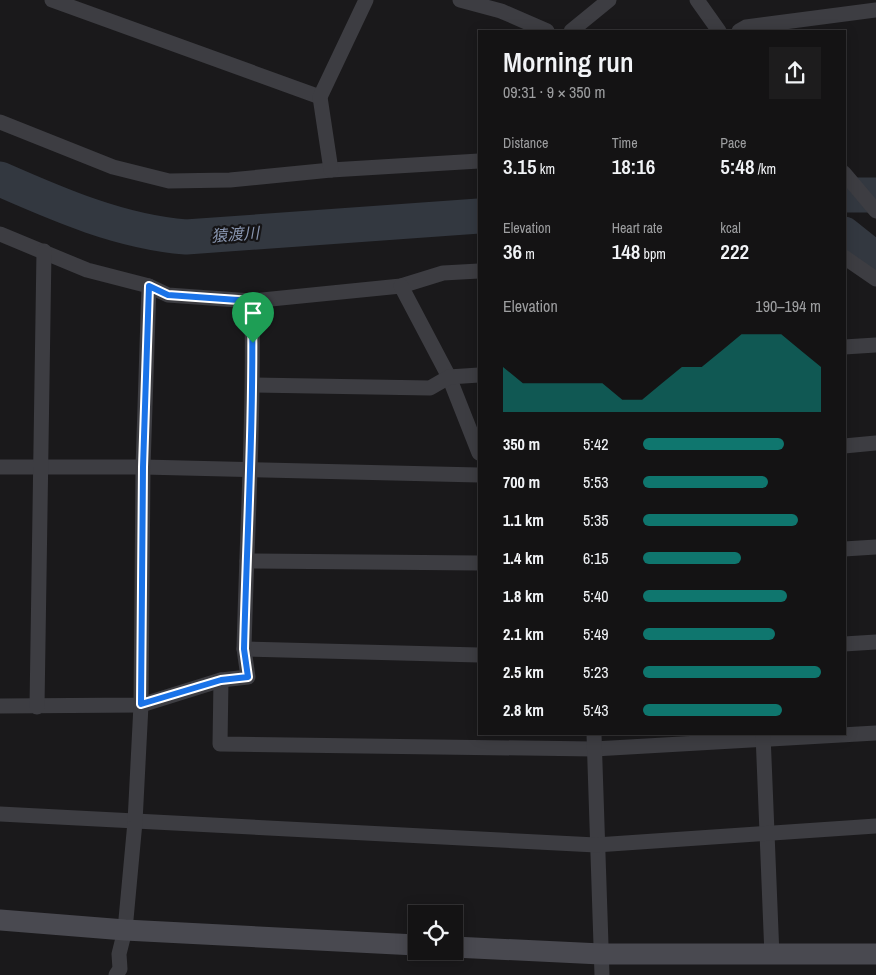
<!DOCTYPE html>
<meta charset="utf-8">
<style>
body{margin:0;font-family:"Archivo Narrow","Noto Sans JP",sans-serif;background:#1d1c1d;color:#f1f3f6;height:100vh;display:flex;flex-direction:column;font-size:19px;white-space:nowrap}
*{box-sizing:border-box;margin:0}
p{font-size:16px;color:#9d9ea0}
.icon{flex:none;width:28px;height:28px;fill:none;stroke:currentColor;stroke-width:2;stroke-linecap:round;stroke-linejoin:round}
.map{position:relative;flex:1;overflow:hidden}
.drawer{position:absolute;left:478px;top:30px;width:368px;height:705px;display:flex;flex-direction:column;background:#141314;border-radius:0px;box-shadow:0 2px 12px #0003,0 0 0 1px #333234}
.drawer>*{flex:none}
.controls{position:absolute;left:408px;top:905px;display:grid;gap:10px}
.controls a{display:grid;place-items:center;width:55px;height:55px;border-radius:0px;background:#141314;box-shadow:0 2px 12px #0003,0 0 0 1px #333234;font-size:25px}
.pin{position:absolute;display:grid;place-items:center;width:42px;height:42px;color:#fff;margin:-51px -21px;border-radius:50% 50% 50% 0;rotate:-45deg;box-shadow:0 0 5px #0007}
.pin .icon{rotate:45deg}
.round{display:grid;place-items:center;flex:none;width:52px;height:52px;border-radius:0px;background:#1d1c1d}
.head{display:flex;align-items:center;justify-content:space-between;height:85px;padding:0 25px}
h1{font-size:28px;font-weight:600;line-height:38px}
.stats{display:grid;grid-template-columns:repeat(3,1fr);gap:8px;height:85px;padding:5px 25px}
.stats div{display:grid;align-content:center}
.stats b{font-size:21px;font-weight:600}
.stats small{font-size:14px;font-weight:400}
.stats p{font-size:14px}
.chart{height:140px;padding:10px 25px}
.chart p{display:flex;justify-content:space-between}
.chart svg{width:100%;height:90px;margin-top:5px;fill:#0f766e;opacity:.7}
ul{padding:0 25px;list-style:none;font-size:16px}
li{display:grid;grid-template-columns:80px 60px 1fr;align-items:center;height:38px}
li i{height:12px;border-radius:6px;background:#0f766e}
.map>svg:first-child{display:block}
.lines{fill:none;stroke-linecap:round;stroke-linejoin:round}
.river{stroke:#333840;stroke-width:35}
.street{stroke:#3d3d42;stroke-width:15}
.secondary{stroke:#494950;stroke-width:21}
.route-casing{stroke:#fff;stroke-width:10}
.route{stroke:#1a73e8;stroke-width:6}
.labels{text-anchor:middle;dominant-baseline:central;stroke-width:4.5;stroke-linejoin:round;paint-order:stroke}
.water-label{font-size:16px;font-style:italic;fill:#8996b0;stroke:#151416}
</style>
<div class="map">
<svg width="876" height="975" viewBox="0 0 876 975">
<rect width="100%" height="100%" fill="#1a191b"/>
<g class="lines">
<g class="river">
<path d="M0,179C59,205 121,232 186,237L479,216"/>
<polyline points="844,195 876,195"/>
<polyline points="844,234 870,255"/>
</g>
<g class="street">
<polyline points="52,0 320,97"/>
<polyline points="460,0 501,11 547,31"/>
<polyline points="697,0 719,31"/>
<polyline points="571,31 609,0"/>
<polyline points="739,31 746,27 876,10"/>
<polyline points="0,122 113,167 169,181 230,180 331,170 479,161"/>
<polyline points="331,170 320,97 366,0"/>
<polyline points="844,173 876,211"/>
<polyline points="0,234 87,270 149,286 168,295 252,301 401,286 443,273 479,271"/>
<polyline points="844,257 876,279"/>
<polyline points="401,286 449,377 479,453"/>
<polyline points="844,347 876,345"/>
<polyline points="254,385 430,388 449,377 479,375"/>
<polyline points="844,446 876,443"/>
<polyline points="0,467 143,467 479,475"/>
<polyline points="844,549 876,547"/>
<polyline points="247,561 479,563"/>
<polyline points="844,644 876,642"/>
<polyline points="244,649 479,655"/>
<polyline points="221,680 220,744 594,749 876,733"/>
<path d="M0,706L141,705L221,680L248,677L244,649C247,533 254,417 252,301"/>
<polyline points="37,707 44,251"/>
<polyline points="594,734 602,975"/>
<polyline points="763,734 772,956"/>
<polyline points="0,814 596,845 876,826"/>
<polyline points="116,975 120,969 119,954 125,930 135,822 141,705 143,467 149,286"/>
</g>
<g class="secondary">
<polyline points="0,920 125,930 416,945"/>
<polyline points="454,947 601,954 876,954"/>
</g>
</g>
<g class="lines">
<defs>
<path id="route" d="M149,286L168,295L252,301C254,417 247,533 244,649L248,677L221,680L141,704L143,467Z"/>
</defs>
<use href="#route" class="route-casing"/>
<use href="#route" class="route"/>
</g>
<g class="labels">
<g class="water-label">
<text transform="translate(235 234) rotate(-4)">猿渡川</text>
</g>
</g>
</svg>
<div class="controls">
<a><svg class="icon" aria-label="locate" viewBox="0 0 24 24"><circle cx="12" cy="12" r="6"/><path d="M12 2v4M12 18v4M2 12h4M18 12h4"/></svg></a>
</div>
<div class="pin" style="left:253px;top:343px;background:#1e9e55"><svg class="icon" aria-label="arrive" viewBox="0 0 24 24"><path d="M6 21V4h12l-3 4 3 4H6"/></svg></div>
<section class="drawer">
<div class="head"><div><h1>Morning run</h1><p>09:31 · 9 × 350 m</p></div><a class="round"><svg class="icon" aria-label="share" viewBox="0 0 24 24"><path d="M12 15V3M7 8l5-5 5 5M5 13v7h14v-7"/></svg></a></div>
<div class="stats">
<div><p>Distance</p><b>3.15<small> km</small></b></div>
<div><p>Time</p><b>18:16</b></div>
<div><p>Pace</p><b>5:48<small> /km</small></b></div>
</div>
<div class="stats">
<div><p>Elevation</p><b>36<small> m</small></b></div>
<div><p>Heart rate</p><b>148<small> bpm</small></b></div>
<div><p>kcal</p><b>222</b></div>
</div>
<div class="chart"><p><span>Elevation</span>190–194 m</p>
<svg viewBox="0 0 160 44" preserveAspectRatio="none"><path d="M0 44V22L10 30L20 30L30 30L40 30L50 30L60 38L70 38L80 30L90 22L100 22L110 14L120 6L130 6L140 6L150 14L160 22V44z"/></svg>
</div>
<ul>
<li><b>350 m</b>5:42<i style="width:79%"></i></li>
<li><b>700 m</b>5:53<i style="width:70%"></i></li>
<li><b>1.1 km</b>5:35<i style="width:87%"></i></li>
<li><b>1.4 km</b>6:15<i style="width:55%"></i></li>
<li><b>1.8 km</b>5:40<i style="width:81%"></i></li>
<li><b>2.1 km</b>5:49<i style="width:74%"></i></li>
<li><b>2.5 km</b>5:23<i style="width:100%"></i></li>
<li><b>2.8 km</b>5:43<i style="width:78%"></i></li>
</ul>
</section>
</div>
